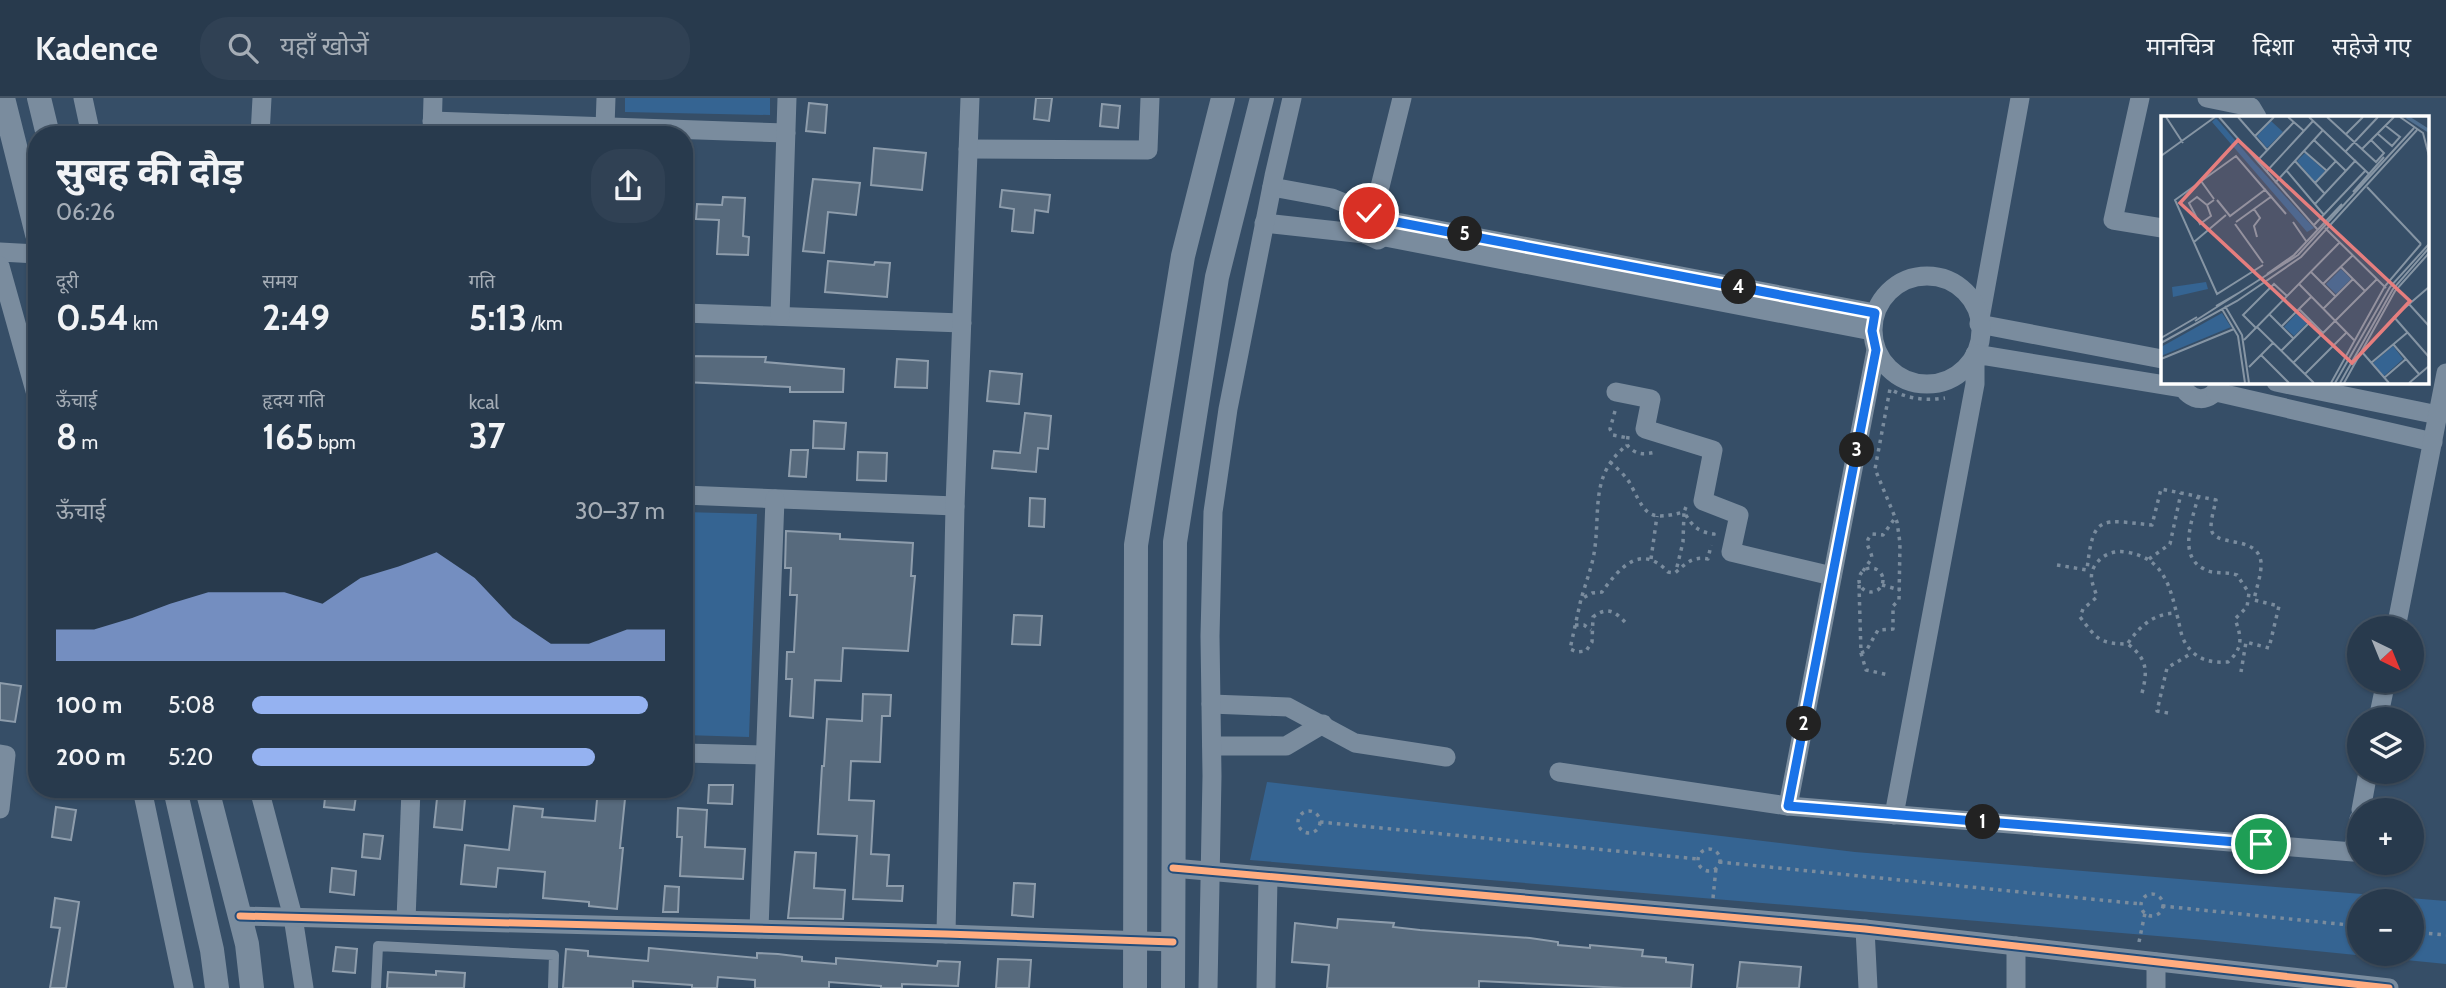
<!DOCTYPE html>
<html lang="hi">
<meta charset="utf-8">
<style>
body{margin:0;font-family:Cabin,"Noto Sans Devanagari",sans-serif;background:#304154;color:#f1f3f6;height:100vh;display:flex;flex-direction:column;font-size:26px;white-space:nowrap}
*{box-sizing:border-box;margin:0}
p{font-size:23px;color:#a5adb6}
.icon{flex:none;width:38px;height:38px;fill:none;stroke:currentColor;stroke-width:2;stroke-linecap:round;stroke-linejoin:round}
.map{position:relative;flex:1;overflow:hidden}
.panel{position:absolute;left:28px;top:28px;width:665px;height:672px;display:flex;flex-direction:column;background:#283a4d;border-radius:28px;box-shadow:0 2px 5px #0004,0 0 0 2px #445465}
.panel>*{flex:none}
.needle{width:46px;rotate:137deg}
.buttons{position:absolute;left:2347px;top:518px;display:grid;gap:14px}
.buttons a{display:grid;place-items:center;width:77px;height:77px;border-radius:50%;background:#283a4d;box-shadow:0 2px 5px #0004,0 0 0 2px #445465;font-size:35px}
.pin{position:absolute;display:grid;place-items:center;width:60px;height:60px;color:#fff;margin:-30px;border:4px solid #fff;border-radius:50%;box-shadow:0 2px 7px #0007}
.km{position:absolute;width:35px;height:35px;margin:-18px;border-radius:50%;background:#222;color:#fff;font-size:19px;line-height:35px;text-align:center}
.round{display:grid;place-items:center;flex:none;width:74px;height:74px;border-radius:28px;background:#304154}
.headline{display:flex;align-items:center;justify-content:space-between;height:119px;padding:0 28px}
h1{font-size:38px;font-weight:700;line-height:52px}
.figures{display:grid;grid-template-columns:repeat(3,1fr);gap:10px;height:119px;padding:7px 28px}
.figures div{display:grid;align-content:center}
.figures b{font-size:35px;font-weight:700}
.figures small{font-size:19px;font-weight:400}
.figures p{font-size:19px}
.chart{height:196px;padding:14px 28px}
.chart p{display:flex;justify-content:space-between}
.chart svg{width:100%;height:126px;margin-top:7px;fill:#95b2f1;opacity:.7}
ul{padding:0 28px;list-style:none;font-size:23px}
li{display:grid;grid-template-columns:112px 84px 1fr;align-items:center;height:52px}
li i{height:18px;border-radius:9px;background:#95b2f1}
header{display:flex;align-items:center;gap:42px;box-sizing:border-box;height:98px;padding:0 35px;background:#283a4d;border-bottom:2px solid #445465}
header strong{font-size:33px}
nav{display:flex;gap:38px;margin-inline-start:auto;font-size:24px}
.search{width:490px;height:63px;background:#304154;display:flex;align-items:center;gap:18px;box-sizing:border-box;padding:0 24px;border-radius:28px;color:#a5adb6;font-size:26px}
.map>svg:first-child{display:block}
.green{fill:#356492;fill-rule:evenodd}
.building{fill:#576a7d;stroke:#8e9dac;stroke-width:2}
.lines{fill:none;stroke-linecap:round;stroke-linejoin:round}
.path{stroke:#7a8c9e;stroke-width:3.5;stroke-dasharray:3.5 5;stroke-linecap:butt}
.service{stroke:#7a8c9e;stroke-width:10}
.minor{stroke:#7a8c9e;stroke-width:19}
.tertiary{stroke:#7a8c9e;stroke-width:24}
.cycleway-casing{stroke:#224d7b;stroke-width:11}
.cycleway{stroke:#ffac80;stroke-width:7}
.route-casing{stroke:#fff;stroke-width:14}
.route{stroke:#1a73e8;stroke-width:9}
.inset-river{fill:none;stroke:#4f6f90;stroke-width:3.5}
.inset-road{fill:none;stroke:#8695a4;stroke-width:2}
.view{fill:#e67e7e;fill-opacity:0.15;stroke:#e67e7e;stroke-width:3.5}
.inset-edge{fill:none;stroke:#fff;stroke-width:3.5}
</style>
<header>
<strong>Kadence</strong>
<div class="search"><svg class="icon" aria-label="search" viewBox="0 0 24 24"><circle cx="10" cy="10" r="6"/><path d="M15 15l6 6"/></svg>यहाँ खोजें</div>
<nav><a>मानचित्र</a><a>दिशा</a><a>सहेजे गए</a></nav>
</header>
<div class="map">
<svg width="2446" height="890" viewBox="0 0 2446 890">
<rect width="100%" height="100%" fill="#364e67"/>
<g class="green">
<polygon points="625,0 770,0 770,17 625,14"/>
<polygon points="684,414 757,416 749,639 684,637"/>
<path d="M1267,684L1855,754L2446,803V866L2205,842L1250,762ZM2359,803H2412V856H2359Z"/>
</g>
<g class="building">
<polygon points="1036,0 1052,0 1049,23 1034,21"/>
<polygon points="809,5 827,7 825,35 806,33"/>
<polygon points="1102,6 1120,8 1118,30 1100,28"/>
<polygon points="874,50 926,55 922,92 871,87"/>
<polygon points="813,81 860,85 856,117 828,114 824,155 803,153"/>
<polygon points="1002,92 1050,97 1048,114 1035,112 1033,135 1012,133 1014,111 1000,109"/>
<polygon points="723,99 745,100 743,138 749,139 748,157 717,156 719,122 696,121 697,106 722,107"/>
<polygon points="828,163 874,167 875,164 890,165 887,199 825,194"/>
<polygon points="684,258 766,259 765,264 844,271 843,294 790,294 790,289 684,284"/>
<polygon points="897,261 928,263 927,290 895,289"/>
<polygon points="990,273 1022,276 1019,306 987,303"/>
<polygon points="1025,315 1051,318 1048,351 1038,350 1036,374 992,370 994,353 1020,355"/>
<polygon points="814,323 846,325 844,351 813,350"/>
<polygon points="791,352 808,352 806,379 789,378"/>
<polygon points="858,354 887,355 886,383 857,382"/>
<polygon points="1030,400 1045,401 1044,429 1029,428"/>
<polygon points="786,433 840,436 840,441 913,445 911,478 915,478 908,553 843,550 841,583 815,582 813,620 790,618 792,581 786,581 787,554 794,554 797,497 790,497 791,470 785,470"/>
<polygon points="1014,517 1042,518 1040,547 1012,546"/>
<polygon points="0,585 21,588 15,624 0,622"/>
<polygon points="863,596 891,597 890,618 882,618 880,664 851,663 849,702 874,703 871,756 889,757 887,788 903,788 902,803 853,801 857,738 818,736 822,668 824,668 827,621 862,623"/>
<polygon points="709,687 733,687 732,706 708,705"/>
<polygon points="326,691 357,691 354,712 324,709"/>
<polygon points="438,691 466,691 462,732 434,729"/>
<polygon points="598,691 626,691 620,750 623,750 617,811 589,808 589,804 543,800 545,774 498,770 496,789 461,786 465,747 509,752 514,708 543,711 542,719 595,723"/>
<polygon points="56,709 76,712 71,742 52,739"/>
<polygon points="678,710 707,712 705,749 745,751 743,781 680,778 682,739 677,739"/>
<polygon points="364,736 383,738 380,761 362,759"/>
<polygon points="795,754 816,755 814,790 845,792 843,821 788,820"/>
<polygon points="332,770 356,773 354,797 330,794"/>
<polygon points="1014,785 1035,786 1033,819 1012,817"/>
<polygon points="665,788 679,789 678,814 663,814"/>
<polygon points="55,800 79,804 66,890 50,890 60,830 51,829"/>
<polygon points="1338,821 1394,825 1393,829 1420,832 1530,840 1558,844 1558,847 1590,850 1590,847 1643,852 1642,858 1666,860 1666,864 1693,867 1691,890 1624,890 1479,883 1479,890 1327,890 1329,867 1292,864 1295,825 1337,830"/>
<polygon points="336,849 357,851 355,875 333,873"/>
<polygon points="649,850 757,860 757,855 778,856 802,859 802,863 836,866 836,860 937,868 938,863 960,864 958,888 902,886 902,890 881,890 881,888 829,884 829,890 755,890 755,882 718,879 717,890 692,890 692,887 633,883 633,890 563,890 566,851 588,853 588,858 648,863"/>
<polygon points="998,861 1031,862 1029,890 996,890"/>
<polygon points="1740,864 1801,869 1799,890 1737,890"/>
<polygon points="436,873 465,875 464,890 387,890 388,874 436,877"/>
</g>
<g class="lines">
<g class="path">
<polyline points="1615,313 1610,331 1613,337 1628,340"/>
<path d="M1628,338L1627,347C1636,357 1643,357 1656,354"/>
<path d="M1610,364C1618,371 1628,380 1632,389C1647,420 1651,422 1684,414L1683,444L1676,473"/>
<path d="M1686,409L1684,414C1692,428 1698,434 1714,436L1713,439"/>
<polyline points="1651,461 1657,418"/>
<polyline points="2149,461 2170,446 2181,395"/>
<path d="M2057,467L2087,472C2093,415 2101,422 2152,427L2161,391L2216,402C2214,411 2211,421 2211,429C2211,451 2257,435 2261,464C2262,475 2256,491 2254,502L2279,508L2269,550L2246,544L2241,574"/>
<circle cx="1871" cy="482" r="12"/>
<path d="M1863,473L1872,460C1871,450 1862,446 1872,436L1883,437L1895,420"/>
<polyline points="1859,487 1861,555 1866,572 1889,577"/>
<polyline points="1882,487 1900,492"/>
<path d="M1582,498C1587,481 1593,466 1595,449C1600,408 1591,376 1627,347"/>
<path d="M1625,524C1614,512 1606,509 1593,519L1592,544L1586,553L1577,554L1570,551L1581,501L1592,495L1602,494C1620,469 1641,445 1668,474L1675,475C1686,465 1693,458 1708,461L1711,447"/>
<polyline points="1575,527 1584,527 1591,532"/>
<path d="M2128,545C2141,527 2153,516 2176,515"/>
<path d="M1861,555L1866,553L1878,532L1893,531V508L1899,502L1900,445L1897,424L1875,371L1890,291C1907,301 1926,303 1945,300"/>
<path d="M2142,595C2148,572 2147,561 2128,546C2099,546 2097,541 2080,519L2083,511L2097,499C2094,488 2088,480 2094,469C2101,457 2113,452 2126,454C2164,460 2170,488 2178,521C2180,529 2181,539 2186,546C2196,562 2211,565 2228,564C2243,550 2242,540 2235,521L2247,509L2249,495L2237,477C2226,473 2214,477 2204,471C2177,458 2193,420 2198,399"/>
<polyline points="2168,615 2157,613 2167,570 2192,555"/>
<circle cx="1309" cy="724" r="11"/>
<polyline points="1320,724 1698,761"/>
<circle cx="1709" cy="762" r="11"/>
<polyline points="1719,764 2141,806"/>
<circle cx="2152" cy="807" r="11"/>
<polyline points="1713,800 1716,770"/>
<polyline points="2162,808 2359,828"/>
<polyline points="2412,834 2446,837"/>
<polyline points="2139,844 2145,815"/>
</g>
<polyline class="service" points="376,890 378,848 554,857 553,890"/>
<g class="minor">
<polyline points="83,0 91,37"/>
<polyline points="2020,0 1979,226 2162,261"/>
<polyline points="2140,0 2113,122 2162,130"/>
<polyline points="2207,0 2251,9 2257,19"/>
<polyline points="432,23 786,35"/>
<polyline points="605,29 606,0"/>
<polyline points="432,36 433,0"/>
<polyline points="260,37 262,0"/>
<polyline points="968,51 1148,52 1150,0"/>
<polyline points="1272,89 1332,100 1369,115"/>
<path d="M1374,113L1388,117L1391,125L1390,135L1378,142L1365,136C1360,125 1363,117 1374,113L1402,0"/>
<polyline points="1391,123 1875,215"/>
<polyline points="1264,125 1365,136"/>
<polyline points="1385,139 1872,233"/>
<polyline points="0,154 37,156"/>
<polyline points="0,168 37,300"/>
<circle cx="1927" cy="232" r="54"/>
<polyline points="684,215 962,225"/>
<polyline points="780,218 787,0"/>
<path d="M2181,284C2188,306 2213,306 2220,285"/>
<polyline points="2276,284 2438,317"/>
<polyline points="1616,294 1651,301 1645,331 1713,352 1703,403 1739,417 1731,454 1832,478"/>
<polyline points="2216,294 2433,344"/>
<polyline points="684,397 955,408"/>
<polyline points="2396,530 2446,275"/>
<polyline points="1211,606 1288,609 1355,645 1446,659"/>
<polyline points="2378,621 2386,583"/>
<polyline points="1212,648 1286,648 1323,626"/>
<polyline points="684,655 765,657"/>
<polyline points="0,656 6,657 0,711"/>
<polyline points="1559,674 1788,708 2353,754 2359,721"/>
<polyline points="142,691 184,890"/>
<polyline points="259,691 293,819 304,890"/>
<polyline points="1788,708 1876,252"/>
<polyline points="2361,712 2368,674"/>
<polyline points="1894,717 1975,286 1975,256 2183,290"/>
<polyline points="1173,770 1865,831 2389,890"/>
<polyline points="240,818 946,836 1173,844"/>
<polyline points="406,822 411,691"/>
<polyline points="759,831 775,401"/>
<polyline points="1865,831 1868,890"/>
<polyline points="946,836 955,408 970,0"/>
<polyline points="1208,890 1212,678 1210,538 1213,414 1228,311 1274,78 1292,0"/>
<polyline points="1266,890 1268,779"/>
<polyline points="2016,890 2016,848"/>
<polyline points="2156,890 2156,864"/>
</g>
<g class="tertiary">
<polyline points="3,0 37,136"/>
<polyline points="39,0 48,37"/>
<polyline points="175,691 212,852 217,890"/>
<polyline points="207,691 247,846 252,890"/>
<polyline points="1135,890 1136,447 1183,158 1223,0"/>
<polyline points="1173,890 1175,444 1217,179 1262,0"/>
</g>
<defs>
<g id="cycleway">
<polyline points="1173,770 1865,831 2389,890"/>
<polyline points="240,818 946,836 1173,844"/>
</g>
</defs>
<use href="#cycleway" class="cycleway-casing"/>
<use href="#cycleway" class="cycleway"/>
</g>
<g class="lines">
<defs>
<path id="route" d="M1369,115C1379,110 1387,114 1391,123L1875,215L1872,233L1876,252L1788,708L2261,746"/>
</defs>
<use href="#route" class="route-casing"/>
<use href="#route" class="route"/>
</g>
<g transform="translate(2161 18)">
<rect width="268" height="268" fill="#364e67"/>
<path d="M55,2L91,44L153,112L146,116L51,6ZM110,5L122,16L106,32L96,20ZM144,37L164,55L154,66L136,45ZM180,153L190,163L175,178L165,168ZM45,166L47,173L12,181L11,171ZM138,195L148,205L133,220L123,211ZM61,197L70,211L0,240V231ZM232,230L242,243L223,260L212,247Z" fill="#356492"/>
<path class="inset-river" d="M246,1L268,15"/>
<path class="inset-road" d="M5,1L22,27M58,1L156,113M77,1L106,34M127,1L143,15M148,1L208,58M166,1L215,46L223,37L210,24M239,1L262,17L268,40M185,18L202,1M217,18L231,30L239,21L225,10M94,20L113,1M153,24L185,55M201,33L233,1M143,35L166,55M185,35L217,1M0,40L54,1M96,45L133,6M134,45L164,78M125,54L163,99M105,56L152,5M40,65L53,83M114,67L162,14M154,67L175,45M206,71L260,128M192,76L223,41M56,84L69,100L105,73M154,88L195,44M46,89L50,100L39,108L28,87L36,81L46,89L53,84M93,93L99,102L93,110L96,121M75,106L111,80M132,106L145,125M74,108L102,147M153,109L205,54M164,112L225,172M33,126L65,99M102,149L56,178L14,84L75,40L125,98M180,151L204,175M150,156L175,181M106,158L133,139L181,88M138,168L194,225M162,168L192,139M268,171L233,201L268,241M248,188L268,210M55,190L81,175M64,190L81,219L88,267M61,193L77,220L84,267M138,193L162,217M162,193L192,163M108,198L133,223M34,205L137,139L253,12M96,211L153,267M120,211L150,181M95,212L82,199L113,168L126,180M0,222L36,201M83,224L179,126M0,227L76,185L140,141L256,14M232,228L258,258M120,235L150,205M201,236L228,267M100,239L128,267M0,243L73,213M132,247L216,163M210,247L247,216M88,251L112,227M144,258L186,216M223,262L245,243M170,267L224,170L260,128M174,267L229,171L268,128M179,267L232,173L268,132M183,267L234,175L268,137M248,267L268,250"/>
<path class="view" d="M77,24L249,185L191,247L19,87Z"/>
<rect width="268" height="268" class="inset-edge"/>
</g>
</svg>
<div class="buttons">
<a><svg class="needle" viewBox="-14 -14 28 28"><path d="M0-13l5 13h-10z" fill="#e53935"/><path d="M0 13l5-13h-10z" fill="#a5adb6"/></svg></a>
<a><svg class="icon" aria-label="layers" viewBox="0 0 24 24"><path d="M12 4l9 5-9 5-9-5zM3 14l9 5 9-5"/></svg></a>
<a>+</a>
<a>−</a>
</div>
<div class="pin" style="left:2261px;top:746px;background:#1e9e55"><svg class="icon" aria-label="arrive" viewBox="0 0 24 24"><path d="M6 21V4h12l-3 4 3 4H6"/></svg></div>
<div class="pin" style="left:1369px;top:115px;background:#d93025"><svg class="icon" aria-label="check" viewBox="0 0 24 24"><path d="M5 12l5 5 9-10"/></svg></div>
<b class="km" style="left:1983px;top:724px">1</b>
<b class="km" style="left:1804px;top:626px">2</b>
<b class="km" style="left:1857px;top:352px">3</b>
<b class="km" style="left:1739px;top:189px">4</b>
<b class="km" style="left:1465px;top:136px">5</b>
<section class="panel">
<div class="headline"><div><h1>सुबह की दौड़</h1><p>06:26</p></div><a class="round"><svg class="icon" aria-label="share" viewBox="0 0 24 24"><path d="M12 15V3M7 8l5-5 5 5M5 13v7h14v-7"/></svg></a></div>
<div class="figures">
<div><p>दूरी</p><b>0.54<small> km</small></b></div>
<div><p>समय</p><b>2:49</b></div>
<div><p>गति</p><b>5:13<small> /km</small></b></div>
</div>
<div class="figures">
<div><p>ऊँचाई</p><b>8<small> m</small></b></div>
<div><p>हृदय गति</p><b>165<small> bpm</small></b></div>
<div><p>kcal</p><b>37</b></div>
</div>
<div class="chart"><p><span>ऊँचाई</span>30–37 m</p>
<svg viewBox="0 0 160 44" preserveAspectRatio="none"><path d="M0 44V33L10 33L20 29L30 24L40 20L50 20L60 20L70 24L80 15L90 11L100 6L110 15L120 29L130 38L140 38L150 33L160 33V44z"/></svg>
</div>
<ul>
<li><b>100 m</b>5:08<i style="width:96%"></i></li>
<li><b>200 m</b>5:20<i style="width:83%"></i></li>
</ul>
</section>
</div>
